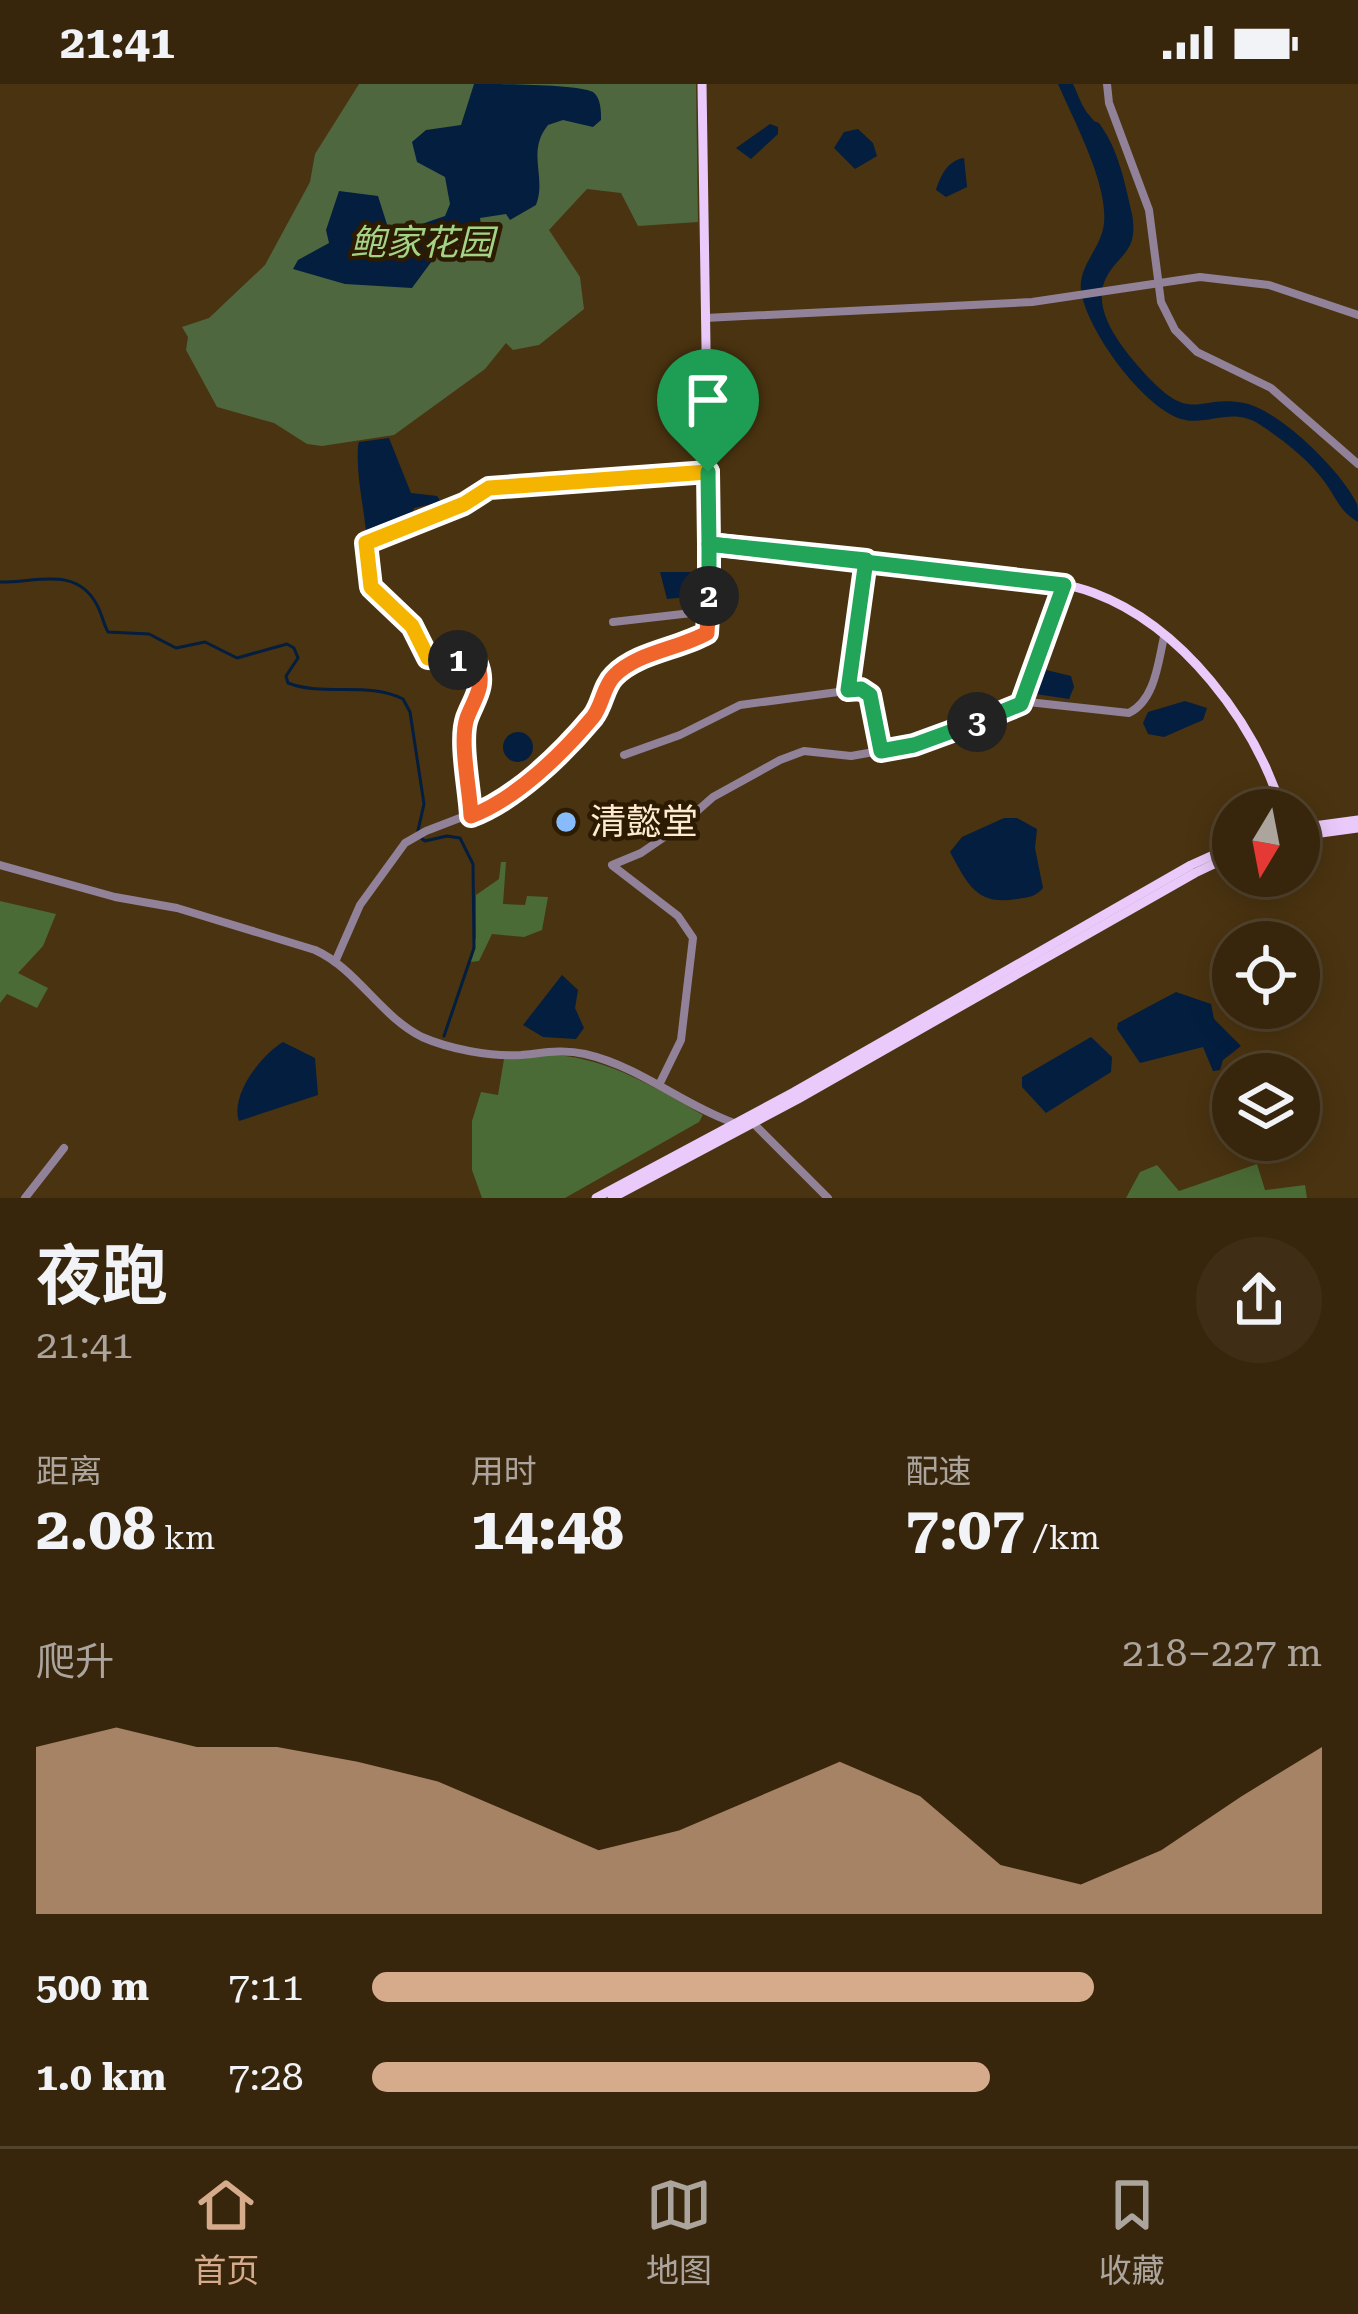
<!DOCTYPE html>
<html lang="zh">
<meta charset="utf-8">
<style>
body{margin:0;font-family:"Roboto Serif","Noto Sans SC",serif;background:#3f2e15;color:#f1f3f6;height:100vh;display:flex;flex-direction:column;font-size:45px;white-space:nowrap}
*{box-sizing:border-box;margin:0}
p{font-size:39px;color:#aba59d}
.icon{flex:none;width:66px;height:66px;fill:none;stroke:currentColor;stroke-width:2;stroke-linecap:round;stroke-linejoin:round}
.map{position:relative;height:1114px;overflow:hidden}
.drawer{display:flex;flex-direction:column;background:#38260c;flex:1}
.drawer>*{flex:none}
.needle{width:78px;rotate:190deg}
.controls{position:absolute;left:1212px;top:705px;display:grid;gap:24px}
.controls a{display:grid;place-items:center;width:108px;height:108px;border-radius:50%;background:#38260c;box-shadow:0 6px 30px #0003,0 0 0 3px #52432d;font-size:60px}
.pin{position:absolute;display:grid;place-items:center;width:102px;height:102px;color:#fff;margin:-123px -51px;border-radius:50% 50% 50% 0;rotate:-45deg;box-shadow:0 0 12px #0007}
.pin .icon{rotate:45deg}
.km{position:absolute;width:60px;height:60px;margin:-30px;border-radius:50%;background:#222;color:#fff;font-size:33px;line-height:60px;text-align:center}
.round{display:grid;place-items:center;flex:none;width:126px;height:126px;border-radius:63px;background:#3f2e15}
.head{display:flex;align-items:center;justify-content:space-between;height:204px;padding:0 36px}
h1{font-size:66px;font-weight:700;line-height:90px}
.stats{display:grid;grid-template-columns:repeat(3,1fr);gap:18px;height:204px;padding:12px 36px}
.stats div{display:grid;align-content:center}
.stats b{font-size:60px;font-weight:700}
.stats small{font-size:33px;font-weight:400}
.stats p{font-size:33px}
.chart{height:336px;padding:24px 36px}
.chart p{display:flex;justify-content:space-between}
.chart svg{width:100%;height:216px;margin-top:12px;fill:#d6ab8b;opacity:.7}
ul{padding:0 36px;list-style:none;font-size:39px}
li{display:grid;grid-template-columns:192px 144px 1fr;align-items:center;height:90px}
li i{height:30px;border-radius:15px;background:#d6ab8b}
.status{display:flex;justify-content:space-between;align-items:center;height:84px;padding:0 60px;background:#38260c;direction:ltr}
.status svg{height:33px;fill:currentColor}
.tabs{display:flex;justify-content:space-around;align-items:center;height:168px;border-top:3px solid #52432d;background:#38260c;font-size:33px;color:#aba59d}
.tabs a{display:grid;justify-items:center;gap:6px}
.tabs .current{color:#d6ab8b}
.map>svg:first-child{display:block}
.green{fill:#4e673f}
.forest{fill:#4a6b35}
.water{fill:#031e3f}
.lines{fill:none;stroke-linecap:round;stroke-linejoin:round}
.stream{stroke:#031e3f;stroke-width:3}
.minor{stroke:#918199;stroke-width:8}
.major{stroke:#eacafb;stroke-width:9}
.split-1-casing{stroke:#fff;stroke-width:24}
.split-2-casing{stroke:#fff;stroke-width:24}
.split-3-casing{stroke:#fff;stroke-width:24}
.split-4-casing{stroke:#fff;stroke-width:24}
.split-1{stroke:#f5b400;stroke-width:15}
.split-2{stroke:#f0652b;stroke-width:15}
.split-3{stroke:#22a559;stroke-width:15}
.split-4{stroke:#22a559;stroke-width:15}
.poi-dot{fill:#87bbfb;stroke:#2d1b01;stroke-width:4.5}
.labels{text-anchor:middle;dominant-baseline:central;stroke-width:9;stroke-linejoin:round;paint-order:stroke}
.park-label{font-size:36px;font-style:italic;fill:#a3d485;stroke:#2d1b01}
.poi-label{font-size:36px;fill:#fdead0;stroke:#2d1b01;text-anchor:start}
</style>
<div class="status"><b>21:41</b><svg viewBox="0 0 49 12"><path d="M0 12V9h3v3zM5 12V6h3v6zM10 12V3h3v9zM15 12V0h3v12zM26 1h20v11H26zM47 4h2v5h-2z"/></svg></div>
<div class="map">
<svg width="1358" height="1114" viewBox="0 0 1358 1114">
<rect width="100%" height="100%" fill="#4a3310"/>
<polygon class="green" points="359,0 696,0 698,138 638,142 621,109 587,105 549,146 580,193 584,225 539,261 513,266 506,259 485,285 394,351 322,362 307,360 274,339 217,323 186,266 188,253 182,243 209,234 265,181 310,98 315,70"/>
<g class="forest">
<polygon points="501,778 506,778 503,820 525,821 527,812 548,813 542,846 524,853 492,850 479,877 470,878 476,853 476,811 499,795"/>
<polygon points="0,817 56,830 43,862 18,889 48,904 37,924 7,910 0,919"/>
<path d="M555,971C610,975 656,1004 703,1031L699,1038L565,1114H482L472,1086V1037L481,1008L498,1011L504,975Z"/>
<polygon points="1257,1080 1265,1106 1305,1101 1307,1114 1126,1114 1140,1088 1157,1081 1179,1107"/>
</g>
<g class="water">
<path d="M474,0C498,0 576,0 593,8C601,14 601,27 601,36L593,43L563,36L548,41C526,68 547,93 536,121L510,136L506,130L480,134L481,141L446,158L412,204L345,200L293,185L298,176L329,159L326,146L339,107L378,112L391,153L402,169L414,160L419,141L445,132L450,120L445,93L417,78L412,58L426,46L461,41Z"/>
<path d="M1058,0H1073C1078,10 1082,24 1090,32C1099,44 1095,32 1103,45C1119,68 1126,104 1132,130C1139,169 1118,170 1106,194C1088,229 1131,275 1152,297C1193,339 1200,310 1244,319C1280,326 1343,389 1357,420C1358,422 1358,436 1358,438C1339,427 1336,413 1324,397C1309,376 1283,356 1262,342C1232,321 1209,343 1181,335C1143,323 1087,247 1081,207C1078,181 1102,164 1104,139C1108,99 1074,37 1058,0Z"/>
<polygon points="770,40 778,43 778,50 751,75 736,64"/>
<polygon points="858,45 873,59 877,72 855,85 834,64 844,48"/>
<path d="M964,74L967,103L946,113L936,106C940,92 948,76 964,74Z"/>
<path d="M389,354L411,409L437,412L441,418L414,424L409,442L367,456C364,423 356,393 358,362L359,358Z"/>
<polygon points="660,488 697,488 699,512 667,515"/>
<polygon points="1042,585 1071,592 1074,603 1069,615 1029,609 1030,598"/>
<polygon points="1185,617 1207,624 1203,636 1164,653 1148,650 1143,639 1148,628"/>
<circle cx="518" cy="663" r="15"/>
<path d="M1004,734H1017L1037,745L1035,764L1043,804C1035,813 1029,813 1017,815C977,822 968,801 950,768L962,753Z"/>
<polygon points="562,891 578,906 575,924 584,944 576,955 543,953 523,941"/>
<polygon points="1176,908 1211,920 1214,935 1241,962 1223,976 1220,986 1213,987 1203,963 1140,979 1117,945 1118,939"/>
<polygon points="1091,953 1112,973 1111,988 1046,1029 1022,1003 1022,993"/>
<path d="M283,958L315,974L318,1011L239,1037C230,1011 261,971 283,958Z"/>
</g>
<g class="lines">
<path class="stream" d="M0,498C35,499 76,481 97,521C102,530 103,539 108,548L149,550L176,564L205,558L237,574L287,560L294,564L298,574L286,592L288,599C324,613 369,597 403,615L410,628L424,720L417,751L425,757L447,752L460,754L473,780L474,864L444,952"/>
<g class="minor">
<polyline points="1107,0 1109,19 1149,126 1161,218 1175,246 1197,268 1271,304 1358,380"/>
<polyline points="705,234 1032,218 1200,193 1269,201 1358,231"/>
<polyline points="613,538 709,527 709,460"/>
<polyline points="848,606 866,476"/>
<polyline points="1022,618 1064,501"/>
<polyline points="624,671 680,651 740,621 861,605 870,611 881,667"/>
<polyline points="471,732 466,639 478,616 480,583 465,576 428,574 412,542 371,503 366,459 464,420 489,404 708,388"/>
<path d="M0,781L115,813L177,824L315,866C357,885 380,932 422,953C449,965 491,973 521,971C543,969 562,965 585,970C641,983 681,1020 734,1039"/>
<path d="M612,781L641,769L679,743L713,713L780,676L804,667L851,672L914,661L1028,618L1129,629C1155,616 1158,579 1164,553"/>
<polyline points="613,782 678,832 693,854 681,956 660,999"/>
<polyline points="335,878 360,821 405,759 426,747 504,717 590,636 614,592 635,579 707,549 709,527"/>
<polyline points="753,1039 828,1114"/>
<polyline points="25,1114 64,1064"/>
</g>
<g class="major">
<path d="M702,0L709,460C801,469 893,477 984,490C1020,495 1060,496 1094,509C1182,542 1255,638 1282,726"/>
<polyline points="1299,744 1358,736"/>
<polyline points="1299,752 1358,744"/>
<polyline points="596,1114 794,1008 1191,781 1233,762"/>
<polyline points="612,1114 798,1015 1195,789 1233,771"/>
</g>
</g>
<g class="lines">
<defs>
<polyline id="split-1" points="458,576 428,574 412,542 371,503 366,459 464,420 489,404 708,388"/>
<path id="split-2" d="M458,576L477,580C486,602 474,615 467,634C459,657 470,706 471,732C516,715 562,670 593,633C603,620 603,603 614,592C637,568 679,565 707,549L709,512"/>
<polyline id="split-3" points="709,512 709,460 866,476 848,606 861,605 870,611 881,667 914,661 977,638"/>
<polyline id="split-4" points="708,388 709,460 1064,501 1021,620 977,638"/>
</defs>
<use href="#split-1" class="split-1-casing"/>
<use href="#split-2" class="split-2-casing"/>
<use href="#split-3" class="split-3-casing"/>
<use href="#split-4" class="split-4-casing"/>
<use href="#split-1" class="split-1"/>
<use href="#split-2" class="split-2"/>
<use href="#split-3" class="split-3"/>
<use href="#split-4" class="split-4"/>
</g>
<circle class="poi-dot" cx="566" cy="738" r="12"/>
<g class="labels">
<g class="park-label">
<text x="422" y="159">鲍家花园</text>
</g>
<g class="poi-label">
<text x="590" y="738">清懿堂</text>
</g>
</g>
</svg>
<div class="controls">
<a><svg class="needle" viewBox="-14 -14 28 28"><path d="M0-13l5 13h-10z" fill="#e53935"/><path d="M0 13l5-13h-10z" fill="#aba59d"/></svg></a>
<a><svg class="icon" aria-label="locate" viewBox="0 0 24 24"><circle cx="12" cy="12" r="6"/><path d="M12 2v4M12 18v4M2 12h4M18 12h4"/></svg></a>
<a><svg class="icon" aria-label="layers" viewBox="0 0 24 24"><path d="M12 4l9 5-9 5-9-5zM3 14l9 5 9-5"/></svg></a>
</div>
<div class="pin" style="left:708px;top:388px;background:#1e9e55"><svg class="icon" aria-label="arrive" viewBox="0 0 24 24"><path d="M6 21V4h12l-3 4 3 4H6"/></svg></div>
<b class="km" style="left:458px;top:576px">1</b>
<b class="km" style="left:709px;top:512px">2</b>
<b class="km" style="left:977px;top:638px">3</b>
</div>
<section class="drawer">
<div class="head"><div><h1>夜跑</h1><p>21:41</p></div><a class="round"><svg class="icon" aria-label="share" viewBox="0 0 24 24"><path d="M12 15V3M7 8l5-5 5 5M5 13v7h14v-7"/></svg></a></div>
<div class="stats">
<div><p>距离</p><b>2.08<small> km</small></b></div>
<div><p>用时</p><b>14:48</b></div>
<div><p>配速</p><b>7:07<small> /km</small></b></div>
</div>
<div class="chart"><p><span>爬升</span>218–227 m</p>
<svg viewBox="0 0 160 44" preserveAspectRatio="none"><path d="M0 44V10L10 6L20 10L30 10L40 13L50 17L60 24L70 31L80 27L90 20L100 13L110 20L120 34L130 38L140 31L150 20L160 10V44z"/></svg>
</div>
<ul>
<li><b>500 m</b>7:11<i style="width:76%"></i></li>
<li><b>1.0 km</b>7:28<i style="width:65%"></i></li>
</ul>
</section>
<nav class="tabs">
<a class="current"><svg class="icon" aria-label="home" viewBox="0 0 24 24"><path d="M3 11l9-7 9 7M6 9v11h12V9"/></svg>首页</a>
<a><svg class="icon" aria-label="map" viewBox="0 0 24 24"><path d="M3 6l6-2 6 2 6-2v14l-6 2-6-2-6 2zM9 4v14M15 6v14"/></svg>地图</a>
<a><svg class="icon" aria-label="saved" viewBox="0 0 24 24"><path d="M7 4h10v16l-5-4-5 4z"/></svg>收藏</a>
</nav>
